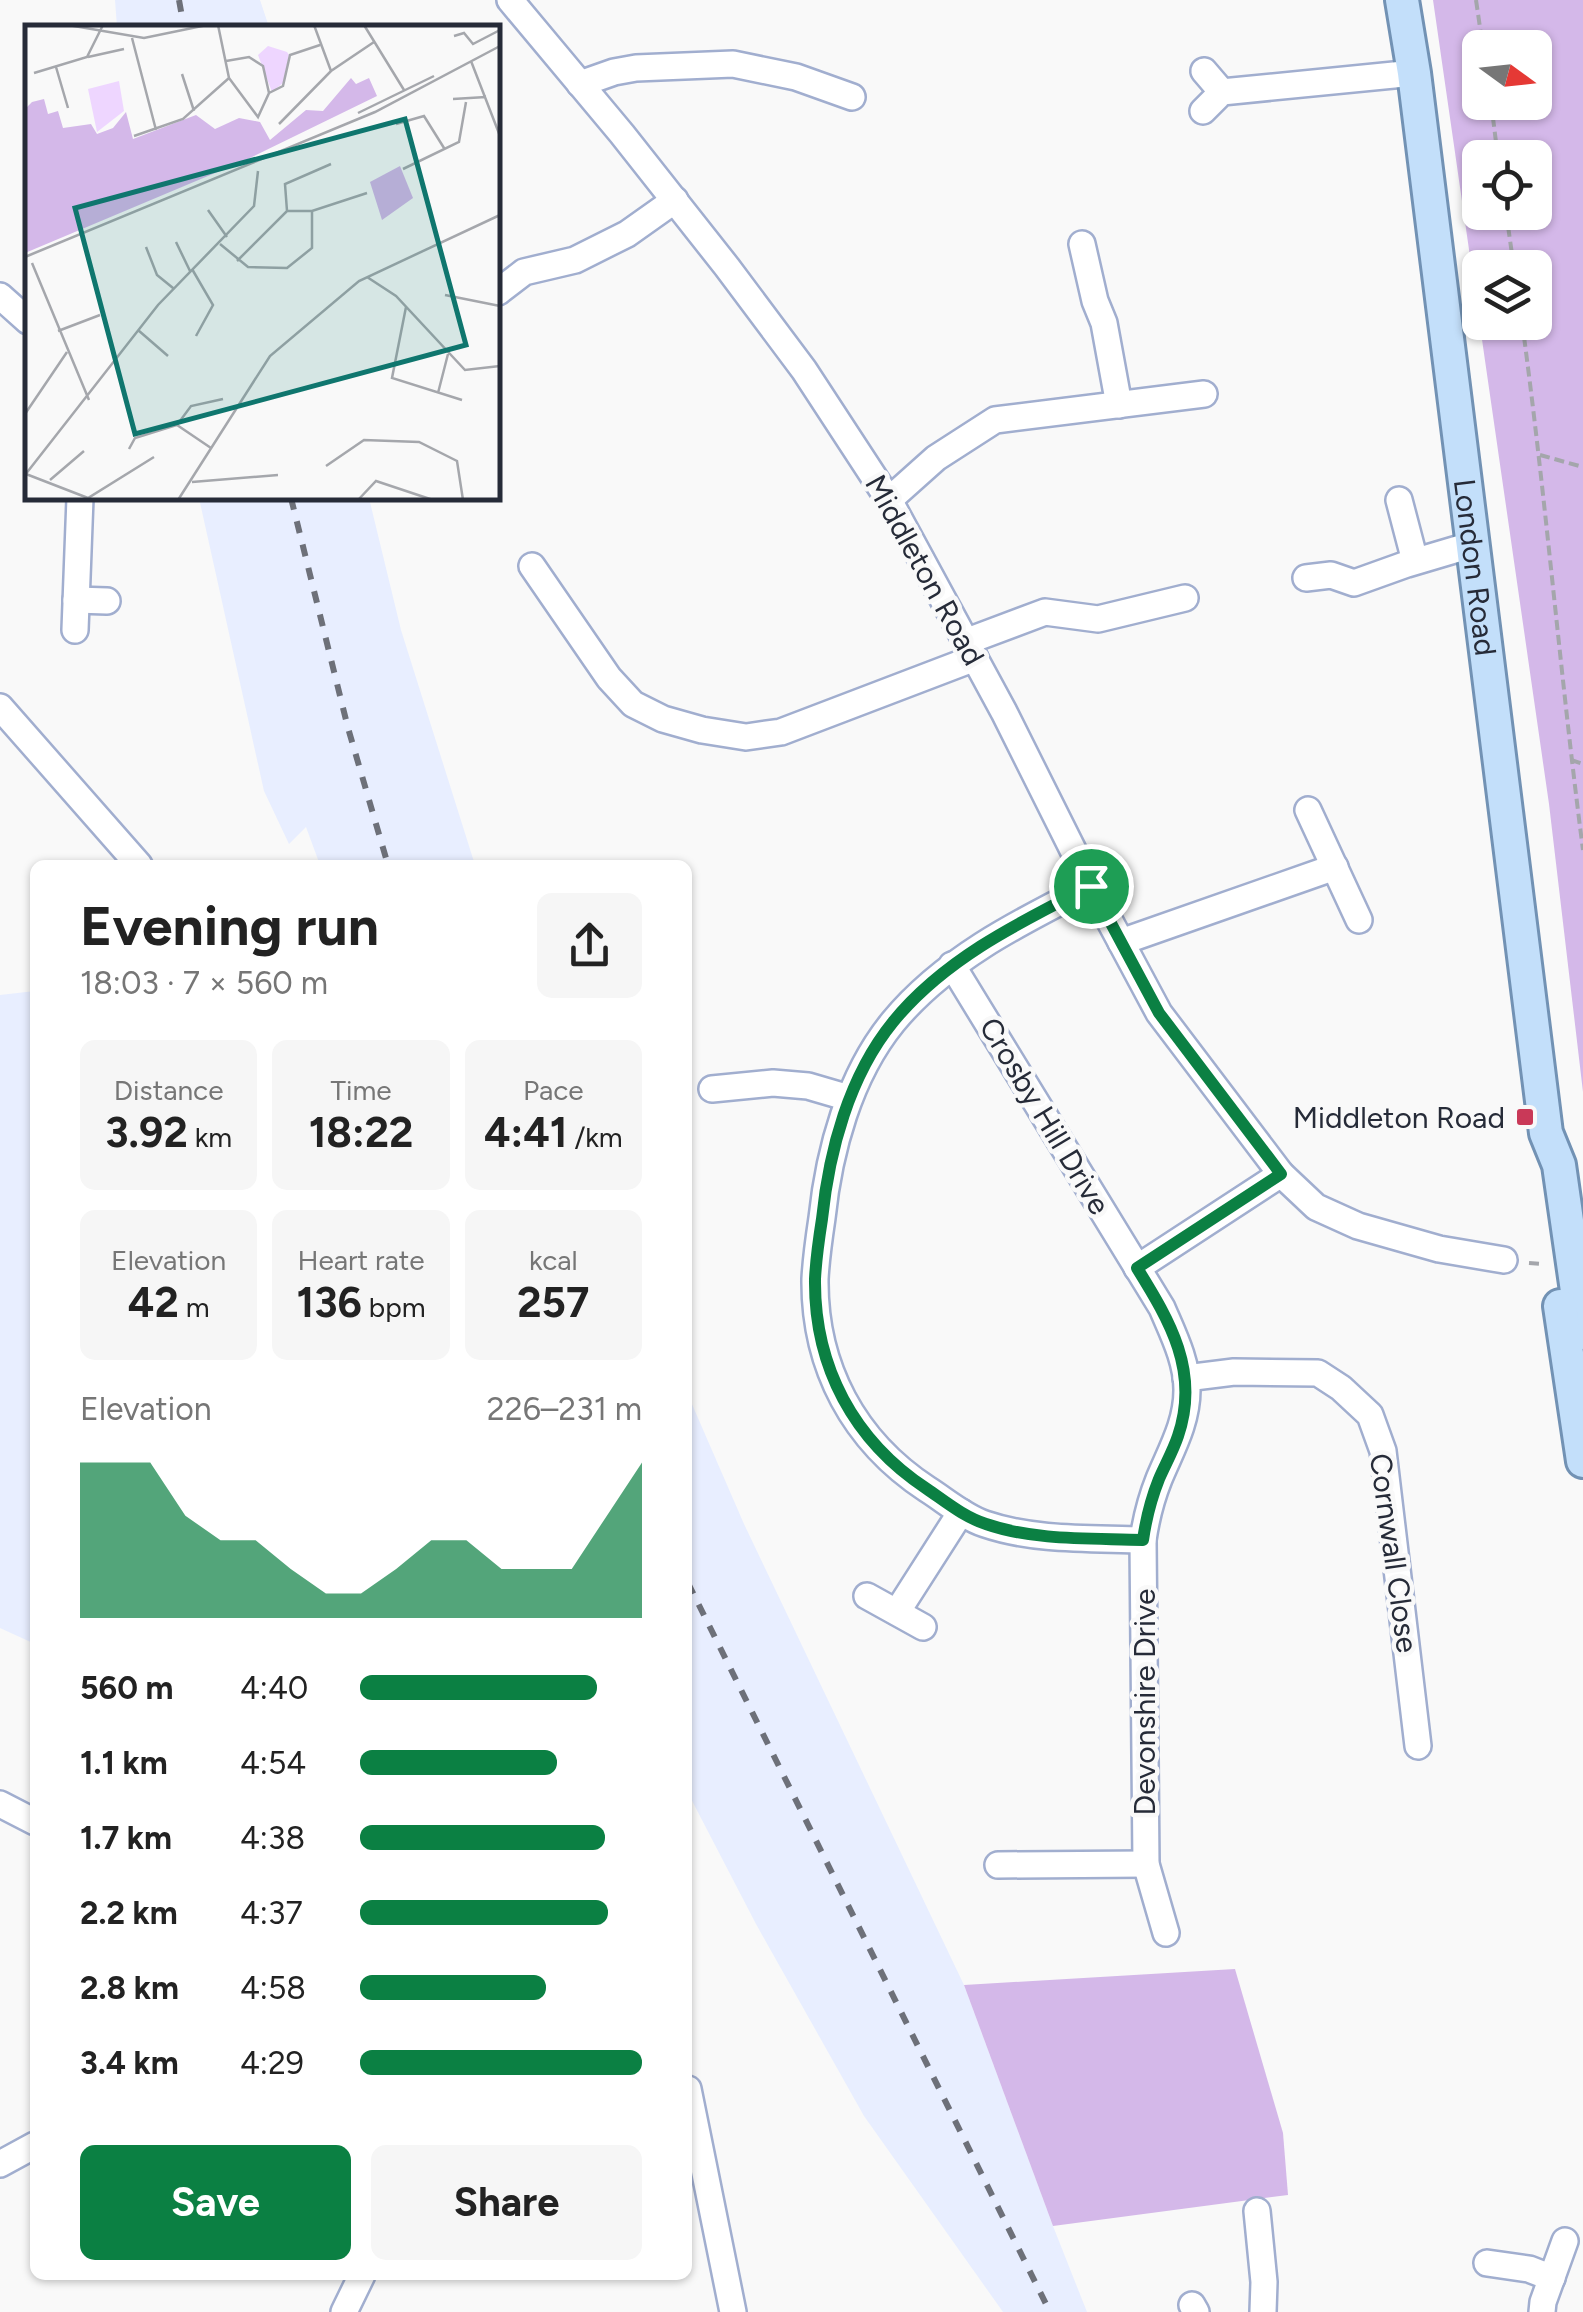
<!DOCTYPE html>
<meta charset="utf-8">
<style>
body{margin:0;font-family:Figtree,sans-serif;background:#f6f6f6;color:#222;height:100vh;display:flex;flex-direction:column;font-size:38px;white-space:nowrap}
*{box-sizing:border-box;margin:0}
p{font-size:32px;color:#767676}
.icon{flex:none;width:55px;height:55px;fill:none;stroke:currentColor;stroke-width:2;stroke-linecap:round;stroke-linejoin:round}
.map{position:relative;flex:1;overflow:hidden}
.side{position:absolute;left:30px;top:860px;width:662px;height:1420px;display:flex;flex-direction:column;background:#fff;border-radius:15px;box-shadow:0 2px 8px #0004}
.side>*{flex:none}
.needle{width:65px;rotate:105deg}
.fabs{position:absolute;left:1462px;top:30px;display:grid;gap:20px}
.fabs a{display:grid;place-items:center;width:90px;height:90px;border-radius:15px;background:#fff;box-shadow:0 2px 8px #0004;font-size:50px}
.pin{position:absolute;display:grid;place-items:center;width:85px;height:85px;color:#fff;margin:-42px;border:5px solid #fff;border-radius:50%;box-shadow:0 2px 10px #0007}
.round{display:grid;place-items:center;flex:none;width:105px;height:105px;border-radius:15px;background:#f6f6f6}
.overview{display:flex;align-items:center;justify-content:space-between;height:170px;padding:0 50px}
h1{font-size:55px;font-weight:700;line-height:75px}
.stats{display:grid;grid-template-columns:repeat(3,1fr);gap:15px;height:170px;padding:10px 50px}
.stats div{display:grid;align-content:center;border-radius:15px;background:#f6f6f6;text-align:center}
.stats b{font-size:42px;font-weight:700}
.stats small{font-size:28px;font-weight:400}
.stats p{font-size:28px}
.chart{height:280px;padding:20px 50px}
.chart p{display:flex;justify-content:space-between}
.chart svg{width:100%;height:180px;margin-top:10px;fill:#0b8043;opacity:.7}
.primary-button{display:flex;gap:20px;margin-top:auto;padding:20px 50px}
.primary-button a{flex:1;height:115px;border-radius:15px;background:#0b8043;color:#fff;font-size:40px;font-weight:700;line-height:115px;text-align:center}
.primary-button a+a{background:#f6f6f6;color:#222}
ul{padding:0 50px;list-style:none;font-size:32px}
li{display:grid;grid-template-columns:160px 120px 1fr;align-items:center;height:75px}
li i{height:25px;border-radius:12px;background:#0b8043}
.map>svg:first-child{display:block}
.built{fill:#e8eeff}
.forest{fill:#d4b8e9;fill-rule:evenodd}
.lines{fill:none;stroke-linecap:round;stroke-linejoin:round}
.minor-casing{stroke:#a1aecf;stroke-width:30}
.major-casing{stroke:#7292b4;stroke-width:38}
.path{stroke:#a4a6ab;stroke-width:4;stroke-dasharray:10 5;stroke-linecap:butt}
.minor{stroke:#fff;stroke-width:25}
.major{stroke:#c3dffa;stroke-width:32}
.rail{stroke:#6d7079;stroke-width:6;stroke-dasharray:12 12;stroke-linecap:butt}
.route-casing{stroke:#fff;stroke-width:20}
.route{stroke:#0b8043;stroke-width:12}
.poi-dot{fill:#c93958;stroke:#f9f9f9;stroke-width:4}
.labels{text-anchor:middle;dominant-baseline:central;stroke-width:9;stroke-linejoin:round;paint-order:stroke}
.street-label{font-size:30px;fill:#262b38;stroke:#f9f9f9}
.poi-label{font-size:30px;fill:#262b38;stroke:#f9f9f9;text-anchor:end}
.inset-road{fill:none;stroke:#a5a7ac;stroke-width:2.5}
.view{fill:#0f766e;fill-opacity:0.15;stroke:#0f766e;stroke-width:5}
.inset-edge{fill:none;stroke:#262b38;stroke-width:5}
</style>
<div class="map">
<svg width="1583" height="2312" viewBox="0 0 1583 2312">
<rect width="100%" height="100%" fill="#f9f9f9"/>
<g class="built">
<polygon points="115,0 260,0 269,27 117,27"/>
<polygon points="199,498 369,498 401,630 475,865 320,865 306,827 289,844 264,791"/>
<polygon points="35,991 35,1644 0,1628 0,995"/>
<polygon points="688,1395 744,1524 964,1985 1053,2226 1087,2312 1003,2312 864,2116 756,1924 688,1793"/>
</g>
<g class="forest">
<path d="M1433,0H1583V1092L1549,804ZM1480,48H1535V102H1480ZM1480,158H1535V212H1480ZM1480,268H1535V322H1480Z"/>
<polygon points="1235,1969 1283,2133 1288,2195 1053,2226 964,1985"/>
</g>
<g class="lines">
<defs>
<g id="minor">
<polyline points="510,0 622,134 727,267 804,370 889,500 1004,712 1091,886 1159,1013 1281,1174 1316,1207 1358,1226 1439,1249 1504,1260"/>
<polyline points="1204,71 1222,92"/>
<polyline points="580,84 614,72 636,68 733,64 796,77 852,97"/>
<polyline points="1203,111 1222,92 1414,73"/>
<polyline points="1082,244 1095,301 1104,323 1119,405"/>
<polyline points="498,292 524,272 575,260 627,234 675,200"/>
<polyline points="0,296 28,321"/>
<polyline points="889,500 936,458 995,420 1204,394"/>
<polyline points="1399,500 1415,561"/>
<polyline points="532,566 609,678 633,704 663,719 702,730 746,737 781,732 975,658"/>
<polyline points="1306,578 1331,575 1354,583 1407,564 1471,545"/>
<polyline points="76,600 107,601"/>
<polyline points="75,630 80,498"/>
<polyline points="965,642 1045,612 1098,619 1185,598"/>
<polyline points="0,707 139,865"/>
<polyline points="1308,810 1359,920"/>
<path d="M1091,886C1020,922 945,959 893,1022C849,1076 829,1151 822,1218C819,1238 816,1259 815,1279C814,1367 854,1441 927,1489C946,1501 964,1517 985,1524C1035,1541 1092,1538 1143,1540"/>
<polyline points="1121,942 1335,867"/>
<path d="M952,965L1162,1308C1173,1334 1187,1361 1187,1390C1187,1423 1171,1450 1159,1479C1151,1499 1146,1519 1143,1540L1146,1864L1166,1933"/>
<polyline points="712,1089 773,1083 808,1086 849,1098"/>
<polyline points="1137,1268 1281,1174"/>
<polyline points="1186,1378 1234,1372 1318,1373 1341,1388 1370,1415 1383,1451 1418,1746"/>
<polyline points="867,1596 923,1627"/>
<polyline points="897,1612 961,1512"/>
<polyline points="0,1804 35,1822"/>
<polyline points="998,1865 1146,1864"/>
<polyline points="688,2089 733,2312"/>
<polyline points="0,2164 35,2145"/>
<polyline points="1257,2211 1264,2282 1263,2312"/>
<polyline points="1487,2263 1529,2269 1552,2278"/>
<polyline points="1192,2305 1196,2312"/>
<polyline points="344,2312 362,2275"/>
<polyline points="1542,2312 1543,2302 1565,2241"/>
</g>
<g id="major">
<path id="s1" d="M1402,0L1414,73L1546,1133L1559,1165L1583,1333"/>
<polyline points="1560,1306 1583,1461"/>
</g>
</defs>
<use href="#minor" class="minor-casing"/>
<use href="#major" class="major-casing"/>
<g class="path">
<polyline points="1476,0 1483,48"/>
<polyline points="1491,102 1498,158"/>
<polyline points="1506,212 1514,268"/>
<path d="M1522,322C1546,498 1560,674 1583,850"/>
<polyline points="1540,455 1583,467"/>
<polyline points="1571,760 1583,764"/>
<polyline points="1529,1263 1542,1264"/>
</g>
<use href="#minor" class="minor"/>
<use href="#major" class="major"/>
<g class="rail">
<polyline points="179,0 184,28"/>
<polyline points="291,498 348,728 388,865"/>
<polyline points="688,1583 1050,2312"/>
</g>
</g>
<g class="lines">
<defs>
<path id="route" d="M1091,886L1159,1013L1281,1174L1137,1268C1170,1321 1200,1372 1178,1436C1173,1451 1165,1465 1159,1479C1151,1499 1146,1519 1143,1540C1092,1538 1035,1541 986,1524C964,1517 946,1502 927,1489C854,1441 814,1367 815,1279C816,1259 819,1238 822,1219C829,1151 849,1076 893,1022C944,959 1020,922 1091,886Z"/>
</defs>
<use href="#route" class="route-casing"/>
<use href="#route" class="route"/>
</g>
<rect class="poi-dot" x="1515" y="1107" width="20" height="20" rx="5"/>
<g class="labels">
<g class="street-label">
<text stroke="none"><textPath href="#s1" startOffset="572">London Road</textPath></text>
<text transform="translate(925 570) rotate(61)">Middleton Road</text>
<text transform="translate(1045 1116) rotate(59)">Crosby Hill Drive</text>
<text transform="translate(1394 1553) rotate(82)">Cornwall Close</text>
<text transform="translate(1144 1702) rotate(-90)">Devonshire Drive</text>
</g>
<g class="poi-label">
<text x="1505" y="1117">Middleton Road</text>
</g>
</g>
<g transform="translate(25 25)">
<rect width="475" height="475" fill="#f9f9f9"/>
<path d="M243,21L262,27L264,30L258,58L247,67L233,30ZM94,56L99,86L72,107L63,64Z" fill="#eed6ff"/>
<path d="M326,53L331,59L344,53L352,71L221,135L0,228V84L7,77L19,74L23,89L33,86L38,103L66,99L72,109L88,103L101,87L108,114L171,90L190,104L214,93L235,97L245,115L281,85L298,86ZM375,141L388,173L357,195L345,157Z" fill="#d4b8e9"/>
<path class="inset-road" d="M43,0L119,13L182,0M193,0L204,53L233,92L244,68L238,41L224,32L201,36M289,0L306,46M339,0L379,65M429,11L439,8L448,19L475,5M107,13L131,105M63,32L99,24M446,36L475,111M31,42L43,83M9,48L62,32L78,0M157,49L169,86M244,68L258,61L265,30L295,20M428,74L461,72M333,88L409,51M254,99L306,46L349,17M371,99L399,91L419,123M109,111L158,94L204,53M378,144L434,117L441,77M183,185L202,212M262,186L260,159L306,139M151,217L165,246M195,219L223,242L262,243L287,223V186M121,222L132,250L148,263M0,232L350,87L475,21M212,236L262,186H287L342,168M7,238L64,375M167,244L188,280L171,311M342,252L371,271L440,345L475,341M420,270L475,281M381,282L367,353L437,375M113,305L143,331M33,306L75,290M413,368L423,329M0,389L42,327M152,400L186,423M104,424L110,413L152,400L166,381L198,374M301,441L339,415L394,417L432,436L438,475M1,449L63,473L129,432M0,450L133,280L229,181L233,146M25,455L59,426M167,457L253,450M153,475L245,331L334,256L475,190M333,475L351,456L408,475"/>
<path class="view" d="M380,94L441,320L110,409L50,183Z"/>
<rect width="475" height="475" class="inset-edge"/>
</g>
</svg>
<div class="fabs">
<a><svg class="needle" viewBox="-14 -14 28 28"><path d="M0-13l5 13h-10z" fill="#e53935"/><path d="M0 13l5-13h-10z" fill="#767676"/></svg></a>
<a><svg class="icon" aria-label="locate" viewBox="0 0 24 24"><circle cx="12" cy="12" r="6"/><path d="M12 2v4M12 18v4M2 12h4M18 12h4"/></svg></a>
<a><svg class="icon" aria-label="layers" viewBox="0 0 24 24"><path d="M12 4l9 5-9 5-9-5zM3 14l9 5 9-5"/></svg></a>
</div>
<div class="pin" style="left:1091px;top:886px;background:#1e9e55"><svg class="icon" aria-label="arrive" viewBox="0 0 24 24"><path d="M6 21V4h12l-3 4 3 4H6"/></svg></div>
<section class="side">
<div class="overview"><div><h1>Evening run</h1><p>18:03 · 7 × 560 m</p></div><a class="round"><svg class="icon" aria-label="share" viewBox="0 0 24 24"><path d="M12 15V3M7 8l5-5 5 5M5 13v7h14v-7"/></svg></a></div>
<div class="stats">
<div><p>Distance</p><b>3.92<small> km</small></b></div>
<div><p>Time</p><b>18:22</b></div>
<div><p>Pace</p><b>4:41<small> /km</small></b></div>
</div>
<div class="stats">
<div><p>Elevation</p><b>42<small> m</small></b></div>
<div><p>Heart rate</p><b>136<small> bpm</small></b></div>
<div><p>kcal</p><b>257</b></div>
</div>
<div class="chart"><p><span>Elevation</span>226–231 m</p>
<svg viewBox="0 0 160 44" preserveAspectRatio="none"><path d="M0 44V6L10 6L20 6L30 19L40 25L50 25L60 32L70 38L80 38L90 32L100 25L110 25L120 32L130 32L140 32L150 19L160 6V44z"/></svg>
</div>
<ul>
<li><b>560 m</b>4:40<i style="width:84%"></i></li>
<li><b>1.1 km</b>4:54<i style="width:70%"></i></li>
<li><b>1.7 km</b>4:38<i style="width:87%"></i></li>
<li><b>2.2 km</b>4:37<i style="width:88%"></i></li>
<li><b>2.8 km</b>4:58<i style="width:66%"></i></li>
<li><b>3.4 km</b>4:29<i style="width:100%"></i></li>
</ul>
<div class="primary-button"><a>Save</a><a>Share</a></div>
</section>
</div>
